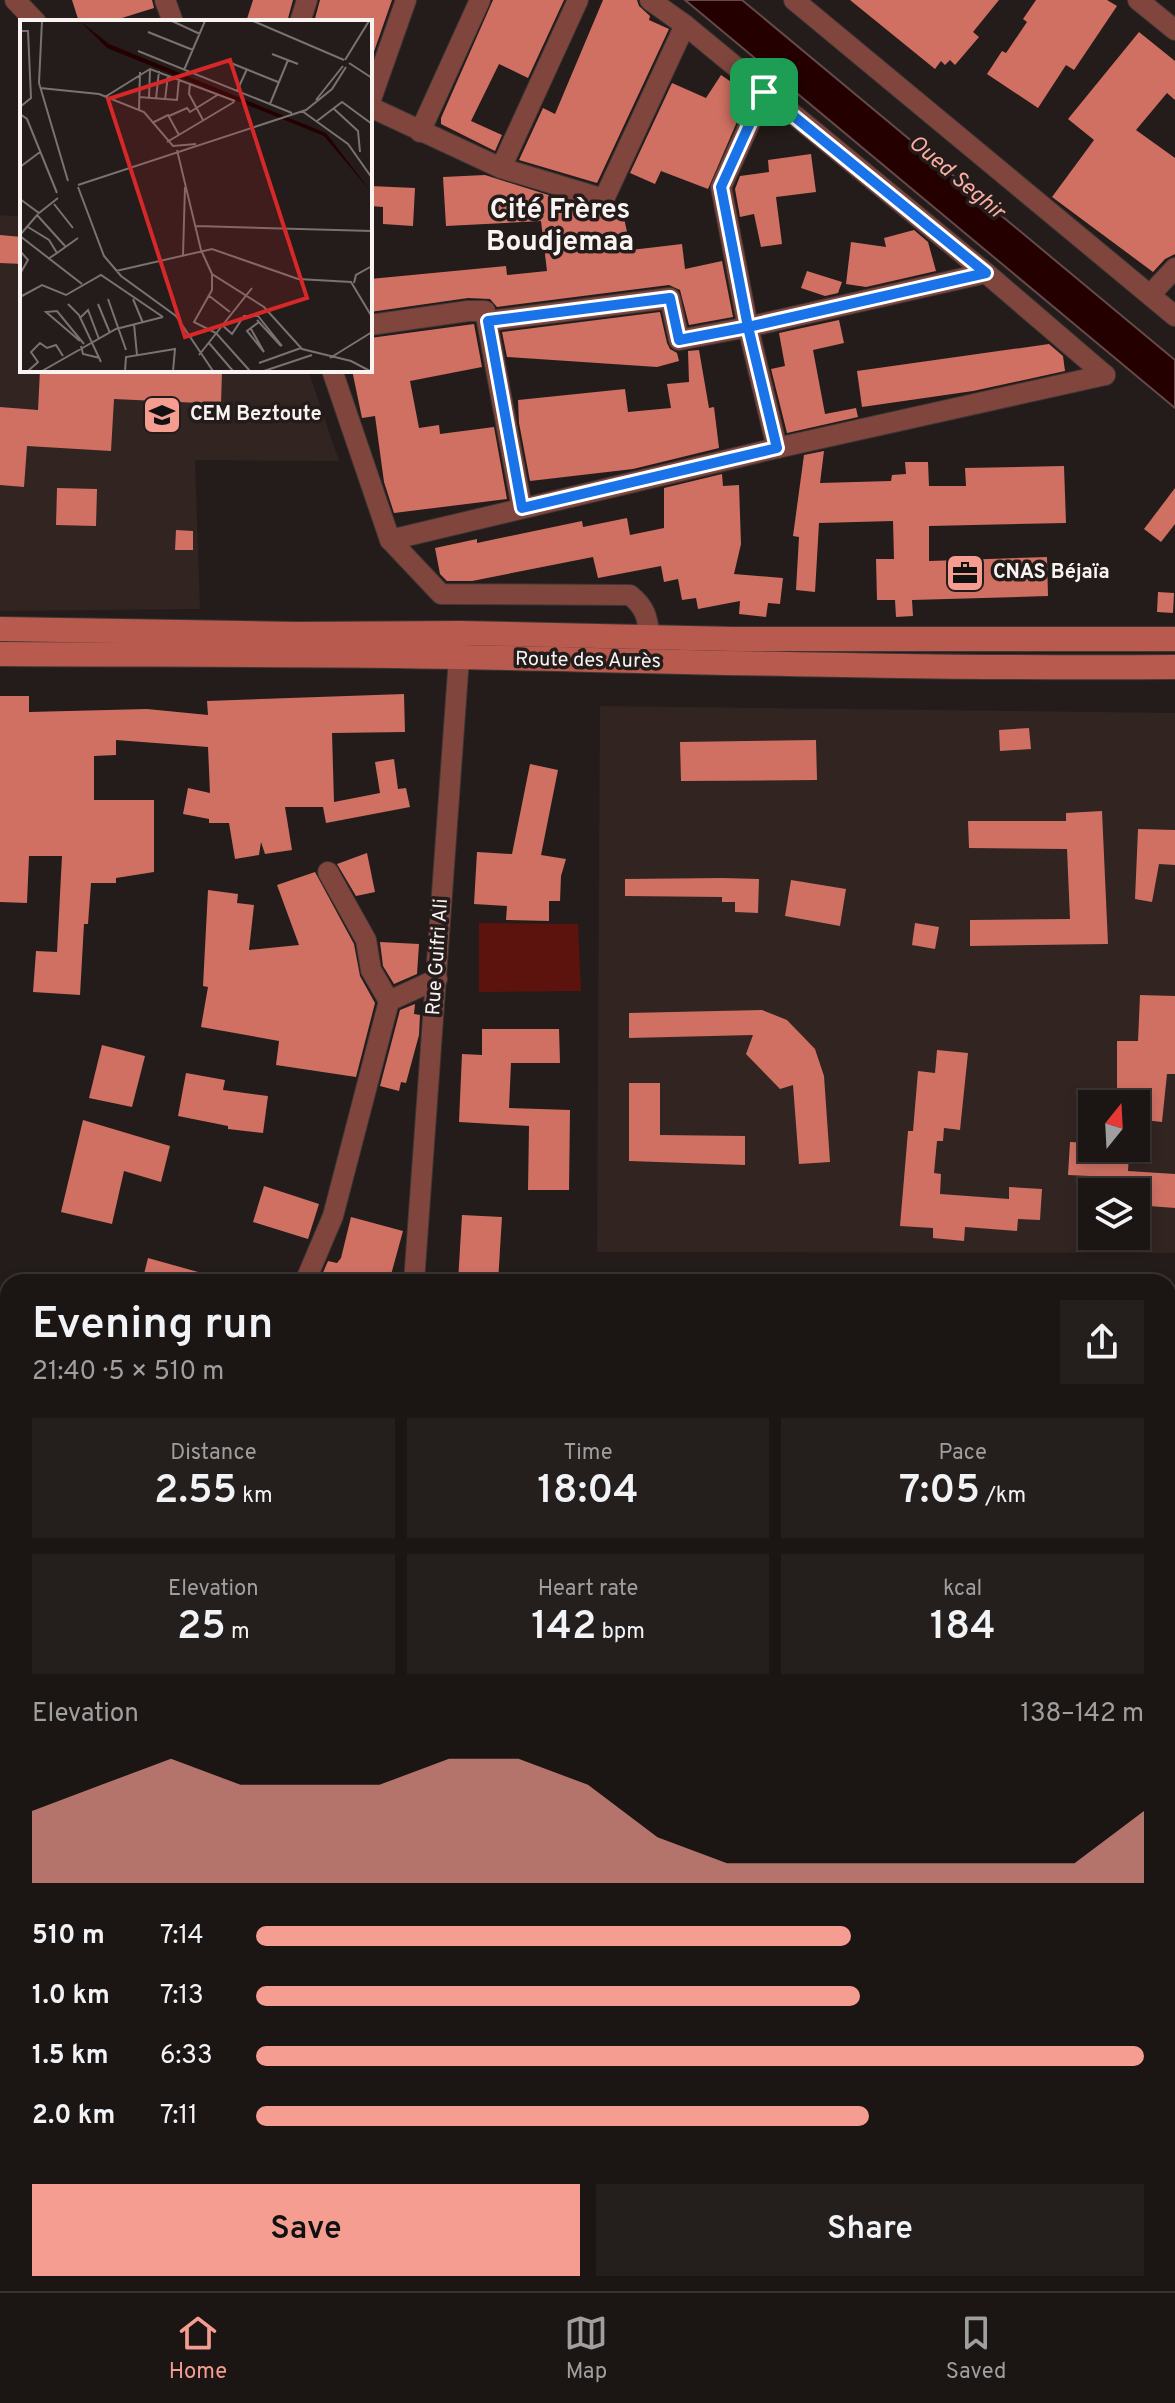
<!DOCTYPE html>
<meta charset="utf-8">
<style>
body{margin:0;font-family:Overpass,sans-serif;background:#241e1d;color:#f1f3f6;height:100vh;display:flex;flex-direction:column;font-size:30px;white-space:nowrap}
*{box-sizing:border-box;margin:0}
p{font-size:26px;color:#a09fa0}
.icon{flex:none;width:44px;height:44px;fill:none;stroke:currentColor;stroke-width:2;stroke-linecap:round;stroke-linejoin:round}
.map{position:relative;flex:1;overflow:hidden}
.sheet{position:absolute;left:0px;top:1274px;width:1176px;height:1018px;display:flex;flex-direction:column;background:#1b1514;border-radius:24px 24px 0 0;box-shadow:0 4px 12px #0003,0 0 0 2px #393434}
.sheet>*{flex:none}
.needle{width:52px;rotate:18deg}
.controls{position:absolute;left:1078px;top:1090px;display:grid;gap:16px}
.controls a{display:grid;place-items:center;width:72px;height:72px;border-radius:0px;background:#1b1514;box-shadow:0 4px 12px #0003,0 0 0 2px #393434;font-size:40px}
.pin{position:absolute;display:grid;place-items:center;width:68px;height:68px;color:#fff;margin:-34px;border-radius:16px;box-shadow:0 4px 12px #0006}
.round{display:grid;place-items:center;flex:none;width:84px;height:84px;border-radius:0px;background:#241e1d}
.head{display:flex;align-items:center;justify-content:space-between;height:136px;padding:0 32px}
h1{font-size:44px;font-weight:600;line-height:60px}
.metrics{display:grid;grid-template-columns:repeat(3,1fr);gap:12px;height:136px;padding:8px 32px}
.metrics div{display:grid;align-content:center;border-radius:0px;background:#241e1d;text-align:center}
.metrics b{font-size:40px;font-weight:600}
.metrics small{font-size:22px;font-weight:400}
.metrics p{font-size:22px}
.chart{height:224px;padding:16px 32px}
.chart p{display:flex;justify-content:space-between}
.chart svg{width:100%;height:144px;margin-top:8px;fill:#f59d90;opacity:.7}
.primary-button{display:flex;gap:16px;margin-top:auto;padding:16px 32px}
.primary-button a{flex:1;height:92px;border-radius:0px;background:#f59d90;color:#111;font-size:32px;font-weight:600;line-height:92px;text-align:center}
.primary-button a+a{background:#241e1d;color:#f1f3f6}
ul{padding:0 32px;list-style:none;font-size:26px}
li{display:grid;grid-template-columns:128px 96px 1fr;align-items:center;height:60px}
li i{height:20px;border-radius:10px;background:#f59d90}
.tabs{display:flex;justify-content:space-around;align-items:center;height:112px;border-top:2px solid #393434;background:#1b1514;font-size:22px;color:#a09fa0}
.tabs a{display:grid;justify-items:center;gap:4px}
.tabs .current{color:#f59d90}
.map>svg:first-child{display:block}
.built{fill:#322421;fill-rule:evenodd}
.green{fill:#5c130d}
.water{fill:#250000;stroke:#654949;stroke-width:2}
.building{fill:#cf7063}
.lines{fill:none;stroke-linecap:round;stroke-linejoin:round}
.street-casing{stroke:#3e3634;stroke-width:22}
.secondary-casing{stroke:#3e3634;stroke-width:26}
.primary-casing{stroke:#3e3634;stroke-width:26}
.street{stroke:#80463e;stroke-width:20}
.secondary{stroke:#b85a4e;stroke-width:24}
.primary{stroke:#e3695b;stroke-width:24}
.route-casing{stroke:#fff;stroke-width:16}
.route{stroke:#1a73e8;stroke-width:10}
.labels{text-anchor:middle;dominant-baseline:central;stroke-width:7;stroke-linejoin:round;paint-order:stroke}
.poi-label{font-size:20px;font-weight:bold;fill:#f9f3f2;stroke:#241c1a;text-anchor:start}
.street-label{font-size:20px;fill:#f9f3f2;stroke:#241c1a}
.water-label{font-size:22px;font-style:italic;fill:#fbafa4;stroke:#241c1a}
.district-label{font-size:28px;font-weight:bold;fill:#f9f3f2;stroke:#241c1a}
.inset-road{fill:none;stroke:#797270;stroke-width:2}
.view{fill:#d62828;fill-opacity:0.15;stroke:#d62828;stroke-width:4}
.inset-edge{fill:none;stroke:#f9f3f2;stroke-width:4}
</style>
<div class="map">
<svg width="1175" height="2291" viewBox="0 0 1175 2291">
<rect width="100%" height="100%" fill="#241c1a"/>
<g class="built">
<polygon points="0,215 22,217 22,370 308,370 339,461 195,460 200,609 0,611"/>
<path d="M600,706L1175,713V1253L597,1252ZM1092,1104H1136V1148H1092ZM1092,1192H1136V1236H1092Z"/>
</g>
<polygon class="green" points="479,923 578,924 581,991 479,992"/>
<polygon class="water" points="685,0 742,0 1175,360 1175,408"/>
<g class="building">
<polygon points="72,0 152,0 154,8 109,22 79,22"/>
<polygon points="253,0 293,0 287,22 246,22"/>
<polygon points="320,0 392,0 370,63 370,22 314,22"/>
<polygon points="493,0 564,0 528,78 499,64 471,121 502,135 495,151 441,124 441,118"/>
<polygon points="603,0 637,0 639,6 650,16 649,20 669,29 597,183 519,160 543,108 555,114"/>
<polygon points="850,0 999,0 973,32 979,37 955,65 950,60 945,65 941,61 935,69"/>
<polygon points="1036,0 1107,0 1117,6 1074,70 1066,65 1038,108 987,74 1002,51 1006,53 1027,22 1023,19"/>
<polygon points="1139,32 1175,61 1175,100 1167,93 1136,130 1175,158 1175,254 1165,259 1153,272 1052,197 1094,140 1068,119"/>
<polygon points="721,75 749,94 708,189 661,171 655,184 630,173 672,83 706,98"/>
<polygon points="811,154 816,192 776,197 782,244 761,247 754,214 740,217 735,189 740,176 769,172 768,160"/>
<polygon points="485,175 596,210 595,214 622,209 631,250 682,244 685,269 722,261 733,317 689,325 680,290 669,285 497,307 490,299 468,298 370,312 370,279 506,266 507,275 547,271 541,221 446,226 443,177"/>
<polygon points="370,186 415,188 413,226 383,224 383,207 370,206"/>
<polygon points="914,230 928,242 936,271 866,287 846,284 851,242 886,247 884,238"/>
<polygon points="0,235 22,237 22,264 0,263"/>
<polygon points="807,271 842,282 838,293 825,296 801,288"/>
<polygon points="660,312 667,343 670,349 677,353 679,361 657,367 507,357 502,332"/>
<polygon points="839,320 844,343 813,350 825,414 856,408 858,417 787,433 771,369 785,366 779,333"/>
<polygon points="474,324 482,367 410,381 419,428 439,425 440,434 494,427 507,499 394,513 384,482 375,416 362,418 352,370 370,370 370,338"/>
<polygon points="1049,344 1063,356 1065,371 973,391 862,407 857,371"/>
<polygon points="699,350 709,408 714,407 719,448 633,469 530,481 519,423 518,400 625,389 628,412 671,408 667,384 689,382 688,351"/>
<polygon points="40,370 222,370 221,404 114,399 111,451 27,446 24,487 0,485 0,407 38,410"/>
<polygon points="824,451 820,483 891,481 892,475 906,474 905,462 928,462 929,486 966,486 965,468 1064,466 1066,523 929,526 929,561 1047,557 1048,596 912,600 913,616 896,617 895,600 877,600 876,559 894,559 893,521 819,523 815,592 796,590 799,537 793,536 804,455"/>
<polygon points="722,474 723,486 739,485 741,544 734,574 783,578 780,604 768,603 766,617 739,614 740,601 698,609 696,598 682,600 678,579 664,582 661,566 598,578 593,557 472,581 447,581 440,574 435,548 477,539 477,543 582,521 583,527 627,518 630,535 664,528 664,488"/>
<polygon points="57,488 97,489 96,526 56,525"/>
<polygon points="1175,488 1175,524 1161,542 1144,529"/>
<polygon points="176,530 193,531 193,550 175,550"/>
<polygon points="1158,592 1174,593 1173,613 1157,612"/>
<polygon points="404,694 405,732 332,733 334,802 380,793 375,762 394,759 398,789 406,788 410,807 326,823 323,807 285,807 292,850 265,854 261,842 259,855 235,859 229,823 209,823 209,819 183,814 188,788 210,793 208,747 116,740 116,755 94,756 94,800 154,800 154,872 116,878 116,883 91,883 88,924 84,924 80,995 33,992 36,951 57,952 62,856 29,856 27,903 0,902 0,696 29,696 29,712 147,709 208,715 207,701"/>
<polygon points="1029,728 1031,749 1000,751 999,730"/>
<polygon points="816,740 817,780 681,781 680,742"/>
<polygon points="530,764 558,770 541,855 566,859 561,876 560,901 549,901 549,921 506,920 507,906 474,904 477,852 512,854"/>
<polygon points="1102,811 1108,944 970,946 970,920 1070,919 1067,849 969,848 968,821 1066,821 1066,813"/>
<polygon points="1138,829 1175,830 1175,865 1159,864 1152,902 1135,899"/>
<polygon points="367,853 375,892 356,896 337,864"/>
<polygon points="315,872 354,944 360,976 375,1003 356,1077 276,1065 279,1041 201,1027 208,987 203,986 208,890 238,894 237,903 254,905 249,950 299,945 277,885"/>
<polygon points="723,878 759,879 758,913 735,912 735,902 722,902 722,897 625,896 625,879"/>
<polygon points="791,880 846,889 840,926 785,916"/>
<polygon points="915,923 939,927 935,949 912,945"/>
<polygon points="380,942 419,944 417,974 394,984 383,966"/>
<polygon points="1140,995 1175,996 1175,1074 1167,1074 1162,1122 1136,1119 1136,1104 1128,1104 1130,1088 1117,1088 1117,1041 1138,1041"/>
<polygon points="415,1004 414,1014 420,1015 419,1035 406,1083 401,1082 399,1091 380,1086 400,1010"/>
<polygon points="762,1010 787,1020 815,1049 824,1076 830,1162 799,1164 793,1085 780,1089 746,1054 753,1035 629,1038 629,1013"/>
<polygon points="482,1029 559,1029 560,1063 511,1063 509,1108 570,1110 569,1190 528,1190 529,1126 459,1122 462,1054 482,1055"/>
<polygon points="102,1045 145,1056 132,1107 89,1098"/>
<polygon points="937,1050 968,1053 960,1130 944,1128 943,1141 937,1141 934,1173 941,1174 940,1194 1009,1199 1009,1187 1042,1189 1040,1220 1018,1219 1017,1231 965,1227 964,1241 933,1238 933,1228 900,1226 908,1131 913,1131 918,1071 935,1073"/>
<polygon points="186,1073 225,1080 223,1090 268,1096 263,1133 228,1129 228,1126 178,1116"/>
<polygon points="629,1083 660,1083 660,1135 745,1136 745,1165 629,1161"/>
<polygon points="83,1120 170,1146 161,1182 124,1171 112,1224 61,1212"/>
<polygon points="1070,1142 1092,1143 1092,1148 1099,1148 1099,1152 1129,1154 1128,1171 1175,1174 1175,1208 1136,1205 1136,1192 1089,1191 1090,1176 1068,1175"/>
<polygon points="264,1186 319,1204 308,1239 253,1222"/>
<polygon points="462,1215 502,1217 498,1282 458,1282"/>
<polygon points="351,1217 403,1231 389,1282 319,1282 328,1261 337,1263 341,1258"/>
<polygon points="148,1258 216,1277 215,1282 142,1282"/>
</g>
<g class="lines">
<defs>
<g id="street">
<polyline points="15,0 36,22"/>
<polyline points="165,0 173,22"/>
<polyline points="650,0 685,25 986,273 1105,375"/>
<polyline points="794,0 1175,316"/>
<polyline points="1138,0 1175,30"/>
<polyline points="300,22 307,0"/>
<polyline points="764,92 721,187 748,327 777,448"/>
<polyline points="370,102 406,0"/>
<polyline points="370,107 501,168 604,199 685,25"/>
<polyline points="420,132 480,0"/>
<polyline points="501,168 578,0"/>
<polyline points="1150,295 1175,268"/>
<polyline points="488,321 670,298 679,340 748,327 986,273"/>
<polyline points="370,325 468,311 485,311 522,508"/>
<path d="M332,370L390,540L441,594L630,595C646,608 647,617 650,637"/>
<polyline points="390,540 777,448 1105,375"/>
<polyline points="328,872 366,940 371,970 389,1001"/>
<polyline points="305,1282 333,1216 389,1001 437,979"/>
<polyline points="414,1282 460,644"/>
<polyline points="0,1532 8,1533"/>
<polyline points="1168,1606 1175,1608"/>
<polyline points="1168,2107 1175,2109"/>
<polyline points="227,2284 234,2291"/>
<polyline points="659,2284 667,2291"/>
<polyline points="795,2284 798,2291"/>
<polyline points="341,2291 350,2284"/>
<polyline points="548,2291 556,2284"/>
</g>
<g id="secondary">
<polyline points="0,629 297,634 460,633 733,639 1175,639"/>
<path d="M0,654C153,655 307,654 460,657C699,662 937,669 1175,667"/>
</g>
<g id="primary">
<polyline points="0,2137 8,2162"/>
<polyline points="0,2272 6,2291"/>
<polyline points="45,2284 47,2291"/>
</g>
</defs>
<use href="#street" class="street-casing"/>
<use href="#secondary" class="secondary-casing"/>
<use href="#primary" class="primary-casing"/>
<use href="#street" class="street"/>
<use href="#secondary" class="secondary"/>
<use href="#primary" class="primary"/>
</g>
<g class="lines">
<defs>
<polyline id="route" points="764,92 721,187 748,327 777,448 522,508 488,321 670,298 679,340 748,327 986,273 764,92"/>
</defs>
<use href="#route" class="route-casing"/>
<use href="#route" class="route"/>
</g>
<defs>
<symbol id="school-square" viewBox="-11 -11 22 22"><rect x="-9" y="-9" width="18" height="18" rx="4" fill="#f59d90" stroke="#241c1a"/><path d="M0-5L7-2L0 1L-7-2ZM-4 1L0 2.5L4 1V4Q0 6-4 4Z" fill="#111"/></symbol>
<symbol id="office-square" viewBox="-11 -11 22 22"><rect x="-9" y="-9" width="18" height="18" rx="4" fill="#f59d90" stroke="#241c1a"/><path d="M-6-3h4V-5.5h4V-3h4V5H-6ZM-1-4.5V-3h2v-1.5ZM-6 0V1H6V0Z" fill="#111"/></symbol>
</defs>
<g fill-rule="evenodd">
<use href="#school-square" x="140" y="393" width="44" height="44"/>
<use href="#office-square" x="943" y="551" width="44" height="44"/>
</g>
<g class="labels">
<g class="poi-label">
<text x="190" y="415">CEM Beztoute</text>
<text x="993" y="573">CNAS Béjaïa</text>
</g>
<g class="street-label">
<text transform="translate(588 661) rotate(1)">Route des Aurès</text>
<text transform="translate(438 957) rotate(-86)">Rue Guifri Ali</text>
</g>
<g class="water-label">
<text transform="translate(956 178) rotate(40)">Oued Seghir</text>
</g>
<g class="district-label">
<text x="560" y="211">Cité Frères<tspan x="560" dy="32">Boudjemaa</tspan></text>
</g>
</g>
<g transform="translate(20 20)">
<rect width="352" height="352" fill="#241c1a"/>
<path d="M60,1L89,24L306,113L352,173L304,116L87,28Z" fill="#250000"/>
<path class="inset-road" d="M22,1L19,63L48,161M152,1L180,14M233,1L324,40M0,11H8L11,78L0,87M128,12L173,30M118,31L272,93M252,34L278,44M325,40L349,1M206,41L258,62M329,43L352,58M164,50L185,1M170,63L169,74L183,100M20,68L79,74L124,92L153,126L176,124M217,71L227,49M85,77L130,49L215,81M119,77L157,80L159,59M129,78L130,49M136,79L139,51M145,80L148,55M296,80L323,46M250,84L268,40M313,88L338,111L340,132M119,91L120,52M282,91L328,124L352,158M0,94L7,99L37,173M149,96L167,88L170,92L199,74M297,101L322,82L352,104M132,103L148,95L159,115M147,122L214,82M157,130L181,230L192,254L244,287L282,329L331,341L350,351M0,147L20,132M58,165L286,90L312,69L326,47M58,167L84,236L101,256L156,296L193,351M0,179L19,193L38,178M34,184L53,208M17,195L45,226M176,206L352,211M8,207L29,220L37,233L28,239M0,215L18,194M0,216L62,264M0,231L8,240L0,254M37,233L58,218M163,235L165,167M96,251L192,229L278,259L331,262L352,297M192,254V270L174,302L196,313L230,351M334,263L336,255L352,246M188,275L210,292M0,277L22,265L46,275L81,255L143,297M88,279L106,330M113,279L123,303M48,284L59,295L81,342M78,284L90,313M60,298L68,290L79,319M237,300L261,326M114,304L117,335M201,304L212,314L224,296H238L262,326M231,309L244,332L227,311L239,302M60,321L26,292L37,291L64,324M189,323L213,351M61,326L63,334L80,338M179,335L232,268M310,338L352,312M239,343L281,328M8,351L18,342L11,332L20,323L27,328L36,325L43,336M22,351L96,309L143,297M105,351L106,337L155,329L153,351M244,351L292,335"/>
<path class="view" d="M210,40L287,278L165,317L88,79Z"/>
<rect width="352" height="352" class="inset-edge"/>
</g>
</svg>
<div class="controls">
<a><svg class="needle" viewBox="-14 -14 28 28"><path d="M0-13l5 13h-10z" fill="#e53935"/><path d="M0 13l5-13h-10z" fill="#a09fa0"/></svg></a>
<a><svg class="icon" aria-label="layers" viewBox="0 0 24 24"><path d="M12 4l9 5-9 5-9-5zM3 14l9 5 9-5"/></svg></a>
</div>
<div class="pin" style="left:764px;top:92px;background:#1e9e55"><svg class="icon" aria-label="arrive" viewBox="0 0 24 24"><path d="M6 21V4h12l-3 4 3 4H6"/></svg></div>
<section class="sheet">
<div class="head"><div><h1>Evening run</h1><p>21:40 · 5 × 510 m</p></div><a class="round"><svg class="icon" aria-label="share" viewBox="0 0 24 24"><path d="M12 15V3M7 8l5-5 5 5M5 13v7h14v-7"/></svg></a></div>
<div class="metrics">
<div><p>Distance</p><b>2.55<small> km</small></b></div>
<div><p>Time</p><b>18:04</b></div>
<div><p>Pace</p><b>7:05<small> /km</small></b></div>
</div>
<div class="metrics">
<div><p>Elevation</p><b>25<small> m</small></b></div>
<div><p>Heart rate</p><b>142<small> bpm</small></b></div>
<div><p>kcal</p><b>184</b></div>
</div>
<div class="chart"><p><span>Elevation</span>138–142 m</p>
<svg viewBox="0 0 160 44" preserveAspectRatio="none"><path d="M0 44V22L10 14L20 6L30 14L40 14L50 14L60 6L70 6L80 14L90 30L100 38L110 38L120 38L130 38L140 38L150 38L160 22V44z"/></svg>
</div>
<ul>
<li><b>510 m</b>7:14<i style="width:67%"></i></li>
<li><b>1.0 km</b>7:13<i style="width:68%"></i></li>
<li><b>1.5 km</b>6:33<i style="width:100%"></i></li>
<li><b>2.0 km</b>7:11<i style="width:69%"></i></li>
</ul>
<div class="primary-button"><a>Save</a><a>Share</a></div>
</section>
</div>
<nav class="tabs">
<a class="current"><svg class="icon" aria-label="home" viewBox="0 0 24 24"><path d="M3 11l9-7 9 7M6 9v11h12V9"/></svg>Home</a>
<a><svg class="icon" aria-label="map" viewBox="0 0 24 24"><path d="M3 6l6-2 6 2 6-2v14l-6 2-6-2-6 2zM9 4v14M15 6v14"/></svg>Map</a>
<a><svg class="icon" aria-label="saved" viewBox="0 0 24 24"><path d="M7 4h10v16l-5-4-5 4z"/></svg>Saved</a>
</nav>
